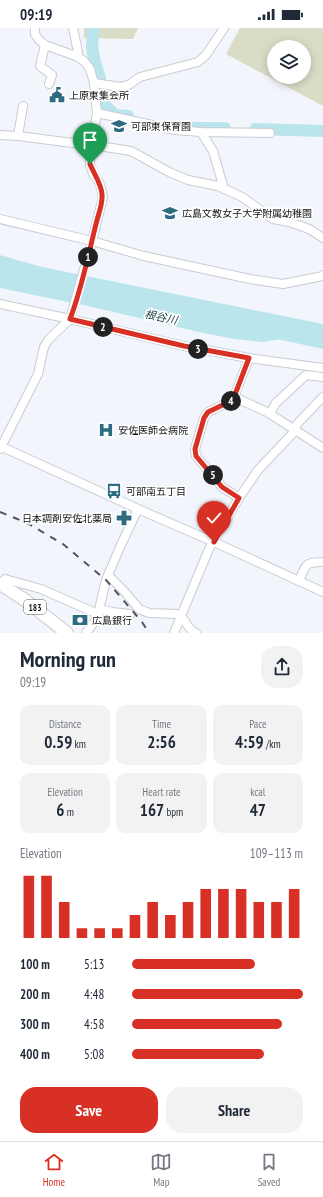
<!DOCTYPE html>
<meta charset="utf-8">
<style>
body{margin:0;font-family:"PT Sans Narrow","Noto Sans JP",sans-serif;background:#f2f2f3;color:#1f2937;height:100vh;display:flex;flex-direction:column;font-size:15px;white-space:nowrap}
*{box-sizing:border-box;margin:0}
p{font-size:13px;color:#747a83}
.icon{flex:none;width:22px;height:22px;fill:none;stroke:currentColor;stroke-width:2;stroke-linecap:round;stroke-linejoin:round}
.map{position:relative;height:605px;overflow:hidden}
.panel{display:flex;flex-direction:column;background:#fff;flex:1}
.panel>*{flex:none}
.buttons{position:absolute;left:267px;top:12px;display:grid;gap:8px}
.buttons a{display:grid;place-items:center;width:44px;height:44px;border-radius:50%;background:#fff;box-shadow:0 2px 10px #0003;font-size:20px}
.pin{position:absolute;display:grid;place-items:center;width:34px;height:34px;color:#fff;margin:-41px -17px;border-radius:50% 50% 50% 0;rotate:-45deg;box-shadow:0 0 4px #0007}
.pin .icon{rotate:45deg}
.km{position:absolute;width:20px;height:20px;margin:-10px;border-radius:50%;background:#222;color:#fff;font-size:11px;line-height:20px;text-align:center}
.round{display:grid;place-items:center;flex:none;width:42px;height:42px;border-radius:16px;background:#f2f2f3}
.head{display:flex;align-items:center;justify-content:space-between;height:68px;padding:0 20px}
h1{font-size:22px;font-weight:700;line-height:30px}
.metrics{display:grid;grid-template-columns:repeat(3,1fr);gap:6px;height:68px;padding:4px 20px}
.metrics div{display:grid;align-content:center;border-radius:10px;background:#f2f2f3;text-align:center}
.metrics b{font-size:17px;font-weight:700}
.metrics small{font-size:11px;font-weight:400}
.metrics p{font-size:11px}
.chart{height:112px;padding:8px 20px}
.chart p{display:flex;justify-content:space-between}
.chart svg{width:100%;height:72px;margin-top:4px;stroke:#d93025;stroke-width:6}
.cta{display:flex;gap:8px;margin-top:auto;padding:8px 20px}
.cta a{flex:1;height:46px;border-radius:16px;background:#d93025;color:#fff;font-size:16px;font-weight:700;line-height:46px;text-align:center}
.cta a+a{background:#f2f2f3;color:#1f2937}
ul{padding:0 20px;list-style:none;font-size:13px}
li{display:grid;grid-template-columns:64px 48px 1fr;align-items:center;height:30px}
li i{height:10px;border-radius:5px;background:#d93025}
.status{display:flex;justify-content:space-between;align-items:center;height:28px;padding:0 20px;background:#fff;direction:ltr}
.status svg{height:11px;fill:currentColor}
.menu{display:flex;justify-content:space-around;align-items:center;height:56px;border-top:1px solid #e0e1e3;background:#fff;font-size:11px;color:#747a83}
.menu a{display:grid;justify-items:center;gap:2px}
.menu .on{color:#d93025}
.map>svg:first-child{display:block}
.green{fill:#dadcc6;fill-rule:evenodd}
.water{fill:#bbe5ed}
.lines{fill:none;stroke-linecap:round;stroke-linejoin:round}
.river{stroke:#bbe5ed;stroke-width:12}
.minor-casing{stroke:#c9ccd2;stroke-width:10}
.highway-casing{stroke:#c9ccd2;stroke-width:14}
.minor{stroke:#fff;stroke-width:8}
.highway{stroke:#fff;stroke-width:12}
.rail{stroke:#525356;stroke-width:2;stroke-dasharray:7 7;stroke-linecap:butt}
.route-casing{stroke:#fff;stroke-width:8}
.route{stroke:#d93025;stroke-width:5}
.labels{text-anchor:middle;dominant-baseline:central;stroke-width:3.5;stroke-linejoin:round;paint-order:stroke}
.shield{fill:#fff;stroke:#5a5a5c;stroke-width:1}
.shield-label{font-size:9px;font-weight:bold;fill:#131416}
.poi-label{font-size:10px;fill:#131416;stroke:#fff;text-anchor:start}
.water-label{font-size:11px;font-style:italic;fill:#133b41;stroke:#fff}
</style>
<div class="status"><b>09:19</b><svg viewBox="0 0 49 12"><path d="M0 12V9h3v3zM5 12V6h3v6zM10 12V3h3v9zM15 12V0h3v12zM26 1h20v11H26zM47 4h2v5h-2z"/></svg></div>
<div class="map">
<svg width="323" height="605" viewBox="0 0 323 605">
<rect width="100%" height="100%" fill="#f2f5fc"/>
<g class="green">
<polygon points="84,0 138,0 133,11 84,10"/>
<path d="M240,0H323V78L226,26ZM274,19H304V49H274Z"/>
</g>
<polygon class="water" points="0,227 42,239 323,296 323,321 31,257 0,248"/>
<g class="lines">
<g class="river">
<polyline points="94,0 92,18 94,31 100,50 99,66 101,73 115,87 128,88"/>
<polyline points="185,100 225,100"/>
<polyline points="255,101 323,103"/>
<polyline points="0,254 84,271 199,298 236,305 262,308 279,305"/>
</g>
<defs>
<g id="minor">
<polyline points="73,0 78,24 76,28"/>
<polyline points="45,17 40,38 52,47 49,56"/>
<polyline points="94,55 120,59 125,58 130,56 140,49 198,34 206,27 224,0"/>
<polyline points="97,85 175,102 201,104 270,105"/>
<polyline points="201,104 213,123 224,161"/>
<polyline points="0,107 18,108 112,120 131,123 169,144 188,152 218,158 242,169 273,191 289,194 301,198 311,202 323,210"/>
<polyline points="18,108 23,78"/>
<polyline points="0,191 92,213 144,228 250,251 283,256 323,248 323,247"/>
<polyline points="0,276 70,291 184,318 249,330 323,340"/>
<polyline points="234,369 267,384 323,420"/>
<polyline points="270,386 275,376 306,347 323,349"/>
<polyline points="0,418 138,481 214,514 323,564"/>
<polyline points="0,421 38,346 44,319 49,311 70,291 91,217 103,169 101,160 99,154 93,146 90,136 90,127 97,85 94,55 90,41 84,33 76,28 45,17 39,12 35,6 35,0"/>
<polyline points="239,470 222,459 196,428 195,421 204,390 208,384 231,373 234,369 249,330"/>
<path d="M108,547L124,563L139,581L149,585L178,586C187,591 186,601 196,605"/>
<path d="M299,553C306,536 305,534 323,534"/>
<polyline points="0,556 5,551 41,561 98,586"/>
<polyline points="100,581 112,584 130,586"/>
<polyline points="86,605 95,593 98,586 106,552 120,519 138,481"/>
<polyline points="174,605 209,521 239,470 258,442 295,403 297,396 323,369"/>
</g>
<polyline id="highway" points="0,556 25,572 67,605"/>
</defs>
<use href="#minor" class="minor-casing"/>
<use href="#highway" class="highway-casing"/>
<use href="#minor" class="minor"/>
<use href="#highway" class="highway"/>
<polyline class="rail" points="0,484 27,495 63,516 106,552 142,594 149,605"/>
</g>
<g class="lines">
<defs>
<path id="route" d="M90,136C94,146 101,155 102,166C103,176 98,187 96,196C88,228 82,260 70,291L184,318L249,330L234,369L231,373L208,384L204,390L195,421L196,428L222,459L239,470L214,514"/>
</defs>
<use href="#route" class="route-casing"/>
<use href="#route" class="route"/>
</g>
<defs>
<symbol id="civic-bare" viewBox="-9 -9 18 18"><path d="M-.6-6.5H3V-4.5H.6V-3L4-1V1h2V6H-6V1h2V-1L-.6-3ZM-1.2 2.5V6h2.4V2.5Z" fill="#2d6b81" stroke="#fff" stroke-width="2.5" paint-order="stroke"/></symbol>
<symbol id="school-bare" viewBox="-9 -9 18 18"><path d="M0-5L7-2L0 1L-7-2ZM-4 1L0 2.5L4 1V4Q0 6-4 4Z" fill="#2d6b81" stroke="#fff" stroke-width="2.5" paint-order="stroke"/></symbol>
<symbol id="hospital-bare" viewBox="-9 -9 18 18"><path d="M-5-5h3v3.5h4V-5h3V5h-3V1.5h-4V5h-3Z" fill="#2d6b81" stroke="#fff" stroke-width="2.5" paint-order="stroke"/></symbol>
<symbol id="bus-bare" viewBox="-9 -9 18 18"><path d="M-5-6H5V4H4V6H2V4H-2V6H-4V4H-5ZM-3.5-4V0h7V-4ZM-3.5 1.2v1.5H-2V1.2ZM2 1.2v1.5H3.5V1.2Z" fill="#2d6b81" stroke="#fff" stroke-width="2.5" paint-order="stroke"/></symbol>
<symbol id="pharmacy-bare" viewBox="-9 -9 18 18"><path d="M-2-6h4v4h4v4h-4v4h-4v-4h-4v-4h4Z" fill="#2d6b81" stroke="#fff" stroke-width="2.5" paint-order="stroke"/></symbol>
<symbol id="bank-bare" viewBox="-9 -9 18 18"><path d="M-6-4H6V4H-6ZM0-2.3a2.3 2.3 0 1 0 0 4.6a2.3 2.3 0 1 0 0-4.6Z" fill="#2d6b81" stroke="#fff" stroke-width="2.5" paint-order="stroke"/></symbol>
</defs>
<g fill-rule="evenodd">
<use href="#civic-bare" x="46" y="56" width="22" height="22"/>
<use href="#school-bare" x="108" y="87" width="22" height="22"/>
<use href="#school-bare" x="159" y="174" width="22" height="22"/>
<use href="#hospital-bare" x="95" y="391" width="22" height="22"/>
<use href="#bus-bare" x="103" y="452" width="22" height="22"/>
<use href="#pharmacy-bare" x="113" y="479" width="22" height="22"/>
<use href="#bank-bare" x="69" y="581" width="22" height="22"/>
</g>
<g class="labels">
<rect class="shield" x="24" y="572" width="22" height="14" rx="3"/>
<g class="shield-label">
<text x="35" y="579">183</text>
</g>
<g class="poi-label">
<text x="69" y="67">上原東集会所</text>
<text x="131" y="98">可部東保育園</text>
<text x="182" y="185">広島文教女子大学附属幼稚園</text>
<text x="118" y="402">安佐医師会病院</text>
<text x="126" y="463">可部南五丁目</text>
<text x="112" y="490" text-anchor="end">日本調剤安佐北薬局</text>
<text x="92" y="592">広島銀行</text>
</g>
<g class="water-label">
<text transform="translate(161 289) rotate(12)">根谷川</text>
</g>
</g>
</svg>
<div class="buttons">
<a><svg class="icon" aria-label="layers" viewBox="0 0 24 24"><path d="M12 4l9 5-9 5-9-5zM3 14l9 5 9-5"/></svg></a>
</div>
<div class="pin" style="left:90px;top:136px;background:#1e9e55"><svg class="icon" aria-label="arrive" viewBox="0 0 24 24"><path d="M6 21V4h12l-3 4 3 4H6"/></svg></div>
<div class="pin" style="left:214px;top:514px;background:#d93025"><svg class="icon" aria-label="check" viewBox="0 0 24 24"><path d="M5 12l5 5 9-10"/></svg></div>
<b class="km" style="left:88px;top:229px">1</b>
<b class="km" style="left:103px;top:299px">2</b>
<b class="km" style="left:198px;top:321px">3</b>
<b class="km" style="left:231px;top:373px">4</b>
<b class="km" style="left:213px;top:447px">5</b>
</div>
<section class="panel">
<div class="head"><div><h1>Morning run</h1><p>09:19</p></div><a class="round"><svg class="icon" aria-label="share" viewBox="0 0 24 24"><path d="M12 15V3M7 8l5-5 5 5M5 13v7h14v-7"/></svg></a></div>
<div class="metrics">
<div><p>Distance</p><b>0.59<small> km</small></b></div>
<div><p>Time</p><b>2:56</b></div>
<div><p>Pace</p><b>4:59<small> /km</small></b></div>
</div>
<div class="metrics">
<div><p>Elevation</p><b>6<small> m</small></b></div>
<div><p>Heart rate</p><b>167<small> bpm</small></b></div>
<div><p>kcal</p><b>47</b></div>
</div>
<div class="chart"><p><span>Elevation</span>109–113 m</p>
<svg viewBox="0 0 160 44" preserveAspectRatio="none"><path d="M5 44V6M15 44V6M25 44V22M35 44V38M45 44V38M55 44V38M65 44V30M75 44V22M85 44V30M95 44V22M105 44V14M115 44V14M125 44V14M135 44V22M145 44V22M155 44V14"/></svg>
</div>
<ul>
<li><b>100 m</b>5:13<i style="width:72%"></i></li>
<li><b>200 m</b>4:48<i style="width:100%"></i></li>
<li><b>300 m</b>4:58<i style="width:88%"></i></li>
<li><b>400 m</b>5:08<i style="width:77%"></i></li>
</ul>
<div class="cta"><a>Save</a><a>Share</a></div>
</section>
<nav class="menu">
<a class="on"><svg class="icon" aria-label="home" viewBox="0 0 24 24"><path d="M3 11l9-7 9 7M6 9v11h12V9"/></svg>Home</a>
<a><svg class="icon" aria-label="map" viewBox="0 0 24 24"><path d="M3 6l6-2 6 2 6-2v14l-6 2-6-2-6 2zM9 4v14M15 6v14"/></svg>Map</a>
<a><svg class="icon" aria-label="saved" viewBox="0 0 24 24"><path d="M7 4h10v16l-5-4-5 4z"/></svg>Saved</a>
</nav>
